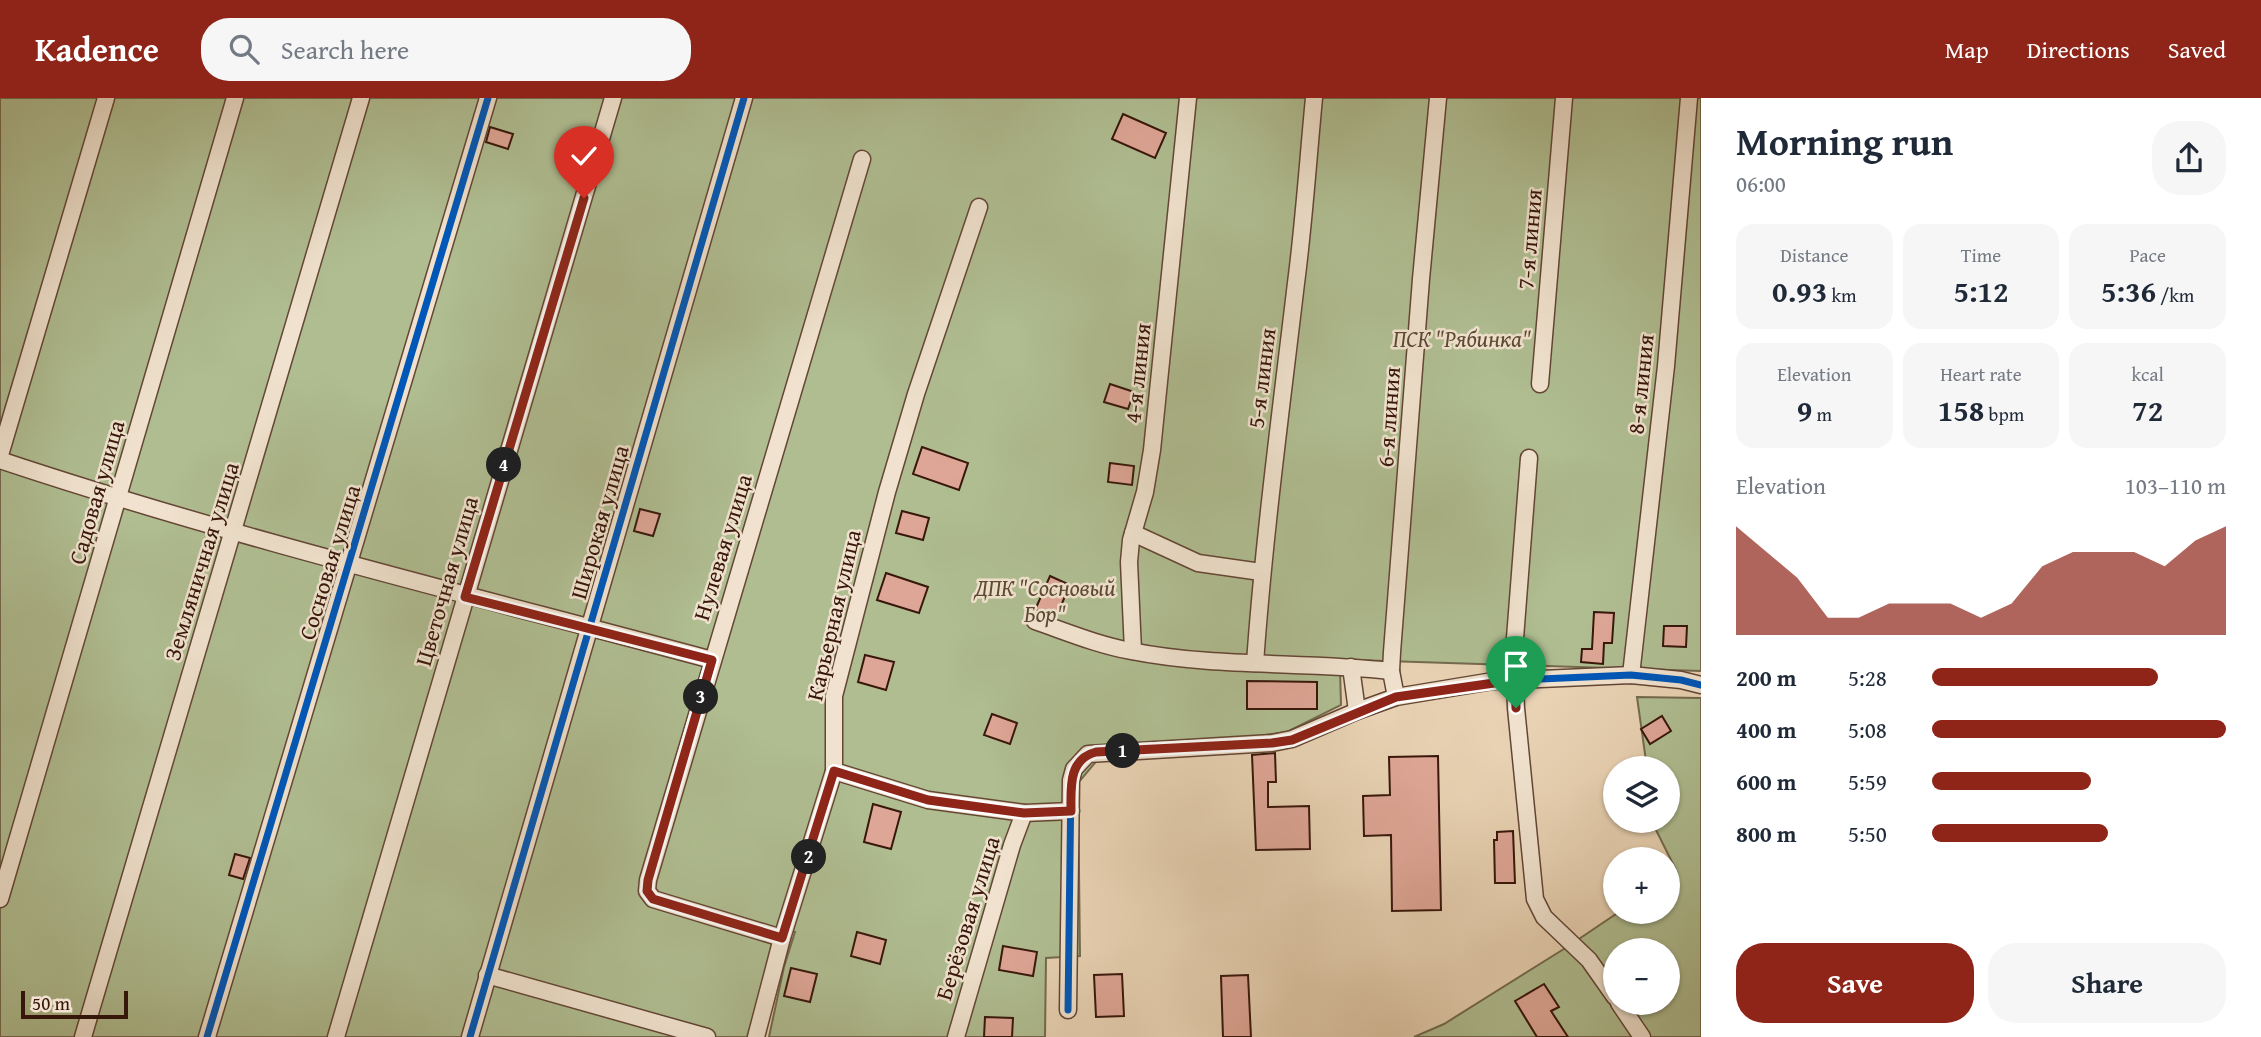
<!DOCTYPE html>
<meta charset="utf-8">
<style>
body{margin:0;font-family:"Gentium Book Plus",serif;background:#f6f6f7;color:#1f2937;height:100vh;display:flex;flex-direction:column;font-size:26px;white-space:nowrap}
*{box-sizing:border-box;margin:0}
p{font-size:23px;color:#747a83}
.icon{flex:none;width:38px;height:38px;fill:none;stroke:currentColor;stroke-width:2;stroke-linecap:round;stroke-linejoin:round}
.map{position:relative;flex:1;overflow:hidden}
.side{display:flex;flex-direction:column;background:#fff;width:560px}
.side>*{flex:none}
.tools{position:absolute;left:1603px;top:658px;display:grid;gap:14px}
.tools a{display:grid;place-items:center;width:77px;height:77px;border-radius:50%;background:#fff;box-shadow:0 2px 5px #0004;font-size:35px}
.scale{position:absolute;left:21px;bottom:18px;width:107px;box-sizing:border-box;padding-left:7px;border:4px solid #38170b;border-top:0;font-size:19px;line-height:24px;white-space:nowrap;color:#38170b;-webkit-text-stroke:5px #f0e2ce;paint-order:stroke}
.pin{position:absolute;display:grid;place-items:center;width:60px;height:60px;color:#fff;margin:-72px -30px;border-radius:50% 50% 50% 0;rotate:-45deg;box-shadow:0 0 7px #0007}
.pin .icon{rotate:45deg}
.km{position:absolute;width:35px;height:35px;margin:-18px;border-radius:50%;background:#222;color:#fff;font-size:19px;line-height:35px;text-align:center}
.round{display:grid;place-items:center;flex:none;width:74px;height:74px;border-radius:28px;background:#f6f6f7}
.headline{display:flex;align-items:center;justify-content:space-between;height:119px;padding:0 35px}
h1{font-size:38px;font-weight:700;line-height:52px}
.stats{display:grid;grid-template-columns:repeat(3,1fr);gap:10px;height:119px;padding:7px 35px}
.stats div{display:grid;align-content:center;border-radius:18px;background:#f6f6f7;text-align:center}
.stats b{font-size:30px;font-weight:700}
.stats small{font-size:19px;font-weight:400}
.stats p{font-size:19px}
.chart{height:196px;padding:14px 35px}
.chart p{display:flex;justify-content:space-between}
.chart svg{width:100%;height:126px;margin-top:7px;fill:#8f2418;opacity:.7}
.primary-button{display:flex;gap:14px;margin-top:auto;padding:14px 35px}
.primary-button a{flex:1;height:80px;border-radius:28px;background:#8f2418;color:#fff;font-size:28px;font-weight:700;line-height:80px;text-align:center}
.primary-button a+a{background:#f6f6f7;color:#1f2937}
ul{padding:0 35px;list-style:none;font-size:23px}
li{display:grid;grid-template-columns:112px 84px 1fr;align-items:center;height:52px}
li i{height:18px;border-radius:9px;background:#8f2418}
header{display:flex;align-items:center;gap:42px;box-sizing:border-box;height:98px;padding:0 35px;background:#8f2418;color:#fff}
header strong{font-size:33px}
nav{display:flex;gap:38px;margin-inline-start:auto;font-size:24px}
.search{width:490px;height:63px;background:#f6f6f7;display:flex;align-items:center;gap:18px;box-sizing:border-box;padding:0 24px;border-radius:28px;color:#747a83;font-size:26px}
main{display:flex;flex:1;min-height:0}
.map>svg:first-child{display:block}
.green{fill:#afbd91;stroke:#746a4e;stroke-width:2;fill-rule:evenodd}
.building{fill:#dea696;stroke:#38170b;stroke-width:2}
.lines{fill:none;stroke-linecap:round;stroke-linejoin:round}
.minor-casing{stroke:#644635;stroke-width:19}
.minor{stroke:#f0e2ce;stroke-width:16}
.cycleway-casing{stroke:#f0e2ce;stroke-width:11}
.cycleway{stroke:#0057b8;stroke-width:7}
.route-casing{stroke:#fff;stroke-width:14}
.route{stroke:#8f2418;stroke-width:9}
.labels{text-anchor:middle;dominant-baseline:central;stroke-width:5;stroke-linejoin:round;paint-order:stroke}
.street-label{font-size:23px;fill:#38170b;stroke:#f0e2ce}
.park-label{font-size:23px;font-style:italic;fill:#5c4933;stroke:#f0e2ce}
</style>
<header>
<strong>Kadence</strong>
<div class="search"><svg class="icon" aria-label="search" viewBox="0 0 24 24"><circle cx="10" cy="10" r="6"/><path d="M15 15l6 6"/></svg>Search here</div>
<nav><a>Map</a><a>Directions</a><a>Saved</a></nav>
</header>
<main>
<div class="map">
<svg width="1701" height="939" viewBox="0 0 1701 939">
<rect width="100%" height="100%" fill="#e8d2b3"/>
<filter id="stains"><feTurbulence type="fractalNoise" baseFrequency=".00286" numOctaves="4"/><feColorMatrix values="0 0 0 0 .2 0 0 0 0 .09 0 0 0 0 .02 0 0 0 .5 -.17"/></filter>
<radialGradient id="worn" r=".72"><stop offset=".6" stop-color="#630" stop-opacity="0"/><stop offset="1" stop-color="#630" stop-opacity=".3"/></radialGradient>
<g class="green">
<polygon points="0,0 1701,0 1701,573 1263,559 1254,480 1249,570 1340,572 1341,607 1287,634 1099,660 1078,685 1080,858 1046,860 1045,939 769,939 784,869 795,834 777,829 751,939 0,939"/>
<path d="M1637,599L1701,600V939H1414L1444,926L1567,849L1619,814H1668V781L1677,774L1655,730L1654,723H1668V670H1647ZM1615,852H1668V905H1615Z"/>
</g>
<g class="building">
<polygon points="1123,16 1166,35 1155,60 1112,41"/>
<polygon points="490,29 513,36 508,51 486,44"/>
<polygon points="1110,286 1134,294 1128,311 1104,304"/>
<polygon points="922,349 968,365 959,392 913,376"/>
<polygon points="1110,365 1134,368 1132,387 1108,384"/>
<polygon points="640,411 660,416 653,438 634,433"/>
<polygon points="902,413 929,420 923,442 896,435"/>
<polygon points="886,475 928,489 919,515 877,502"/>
<polygon points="1050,478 1070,487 1056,519 1035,512"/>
<polygon points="1594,514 1614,515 1612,545 1604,545 1603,566 1581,564 1582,551 1592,551"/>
<polygon points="1664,528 1687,528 1686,549 1663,548"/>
<polygon points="865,557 894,564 886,592 858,584"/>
<polygon points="1247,583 1317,584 1317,611 1247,611"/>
<polygon points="992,616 1017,625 1010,646 984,637"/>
<polygon points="1662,618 1671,633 1650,646 1641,631"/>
<polygon points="1275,655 1276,684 1268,684 1268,709 1309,708 1310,751 1256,752 1252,657"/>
<polygon points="1438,658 1441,812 1392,813 1391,737 1364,738 1363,698 1390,697 1389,659"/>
<polygon points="873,706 901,714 891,751 864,744"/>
<polygon points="1513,733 1515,785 1495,785 1494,742 1497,742 1497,734"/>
<polygon points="235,756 250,760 243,781 229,777"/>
<polygon points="857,834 886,842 880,866 851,858"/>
<polygon points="1003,848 1037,854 1033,878 999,872"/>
<polygon points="791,870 817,876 810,904 784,898"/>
<polygon points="1122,876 1124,918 1096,919 1094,877"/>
<polygon points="1248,877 1251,939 1223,939 1221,878"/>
<polygon points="1544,886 1559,909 1551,913 1568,939 1537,939 1515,903"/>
<polygon points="985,919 1013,920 1012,939 984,939"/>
</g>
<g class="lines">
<defs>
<g id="minor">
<polyline points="1540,286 1564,0"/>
<polyline points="0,357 106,0"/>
<polyline points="1529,360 1514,553 1516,610 1535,801 1544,819 1589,862 1615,899"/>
<path d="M0,362C234,440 474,498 712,562"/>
<polyline points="1133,435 1198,465 1261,474"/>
<path d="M1035,523C1067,534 1098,547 1131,553C1217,570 1305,563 1391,573"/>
<polyline points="1133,553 1129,464 1131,442 1145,394 1152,352 1188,0"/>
<path d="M1255,565C1264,438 1281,312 1296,185C1304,124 1308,62 1314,0"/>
<polyline points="1351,569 1357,613"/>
<polyline points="1631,577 1666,268 1689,0"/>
<polyline points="1396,599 1391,573 1392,554 1421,181 1438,0"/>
<polyline points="834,673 928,702 1024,715 1071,713"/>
<polyline points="0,801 235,0"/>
<polyline points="782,840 653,801 647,793 648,782 862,61"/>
<polyline points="487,877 707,939"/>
<polyline points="1619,905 1642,939"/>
<polyline points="1068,912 1071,682 1074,671 1088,656 1272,645 1292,641 1357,613 1396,599 1493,583 1631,577 1681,582 1701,587"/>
<polyline points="83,939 361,0"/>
<polyline points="207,939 488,0"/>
<polyline points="336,939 613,0"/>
<polyline points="470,939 744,0"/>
<polyline points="756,939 782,840 834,673 834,598 887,394 916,296 979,109"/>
<polyline points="956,939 1012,747 1024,715"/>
</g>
</defs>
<use href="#minor" class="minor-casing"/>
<use href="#minor" class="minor"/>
<defs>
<g id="cycleway">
<polyline points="1068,912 1071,682 1074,671 1088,656 1272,645 1292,641 1357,613 1396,599 1493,583 1631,577 1681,582 1701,587"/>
<polyline points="207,939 488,0"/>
<polyline points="470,939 744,0"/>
</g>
</defs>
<use href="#cycleway" class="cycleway-casing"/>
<use href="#cycleway" class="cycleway"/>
</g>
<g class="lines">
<defs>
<path id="route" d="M584,100L465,499L712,562L648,782L647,793L653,801L782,840L834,673L928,702L1024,715L1071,713C1071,690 1068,661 1096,654L1272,645L1292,642L1396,599L1515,582L1516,610"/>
</defs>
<use href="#route" class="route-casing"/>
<use href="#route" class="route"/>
</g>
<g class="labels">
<g class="street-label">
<text transform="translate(1529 141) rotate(-85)">7-я линия</text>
<text transform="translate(1137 275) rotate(-84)">4-я линия</text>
<text transform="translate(1261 280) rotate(-83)">5-я линия</text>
<text transform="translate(1640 286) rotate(-84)">8-я линия</text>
<text transform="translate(1388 319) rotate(-86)">6-я линия</text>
<text transform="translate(96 394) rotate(-74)">Садовая улица</text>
<text transform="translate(599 424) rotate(-74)">Широкая улица</text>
<text transform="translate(722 449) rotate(-73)">Нулевая улица</text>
<text transform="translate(201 463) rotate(-73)">Земляничная улица</text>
<text transform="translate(329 464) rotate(-73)">Сосновая улица</text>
<text transform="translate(446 483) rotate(-74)">Цветочная улица</text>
<text transform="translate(833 517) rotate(-77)">Карьерная улица</text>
<text transform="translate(967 820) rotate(-73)">Берёзовая улица</text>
</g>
<g class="park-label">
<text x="1462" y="240">ПСК "Рябинка"</text>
<text x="1045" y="489">ДПК "Сосновый<tspan x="1045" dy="26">Бор"</tspan></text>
</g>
</g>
<rect width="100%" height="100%" filter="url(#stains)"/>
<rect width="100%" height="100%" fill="url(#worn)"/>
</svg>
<div class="tools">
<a><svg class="icon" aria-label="layers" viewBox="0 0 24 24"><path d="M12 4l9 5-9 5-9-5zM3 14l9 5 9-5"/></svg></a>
<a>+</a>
<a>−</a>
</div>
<div class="scale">50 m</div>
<div class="pin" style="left:1516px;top:610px;background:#1e9e55"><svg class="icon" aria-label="arrive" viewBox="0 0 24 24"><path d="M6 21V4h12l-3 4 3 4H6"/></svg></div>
<div class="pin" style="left:584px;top:100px;background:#d93025"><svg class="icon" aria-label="check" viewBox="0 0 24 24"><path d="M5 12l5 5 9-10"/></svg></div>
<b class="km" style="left:1123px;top:653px">1</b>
<b class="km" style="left:809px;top:759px">2</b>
<b class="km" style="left:701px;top:599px">3</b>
<b class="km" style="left:504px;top:367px">4</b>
</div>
<section class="side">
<div class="headline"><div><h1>Morning run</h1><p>06:00</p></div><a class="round"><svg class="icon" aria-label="share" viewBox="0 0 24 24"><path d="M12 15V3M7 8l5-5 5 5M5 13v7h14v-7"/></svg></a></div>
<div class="stats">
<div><p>Distance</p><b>0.93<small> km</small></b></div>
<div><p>Time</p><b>5:12</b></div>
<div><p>Pace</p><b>5:36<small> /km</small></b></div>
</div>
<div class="stats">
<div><p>Elevation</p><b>9<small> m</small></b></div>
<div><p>Heart rate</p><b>158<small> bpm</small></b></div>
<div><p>kcal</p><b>72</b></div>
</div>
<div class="chart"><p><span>Elevation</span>103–110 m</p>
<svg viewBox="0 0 160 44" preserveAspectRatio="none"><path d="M0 44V6L10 15L20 24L30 38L40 38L50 33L60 33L70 33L80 38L90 33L100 20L110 15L120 15L130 15L140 20L150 11L160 6V44z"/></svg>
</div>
<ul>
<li><b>200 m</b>5:28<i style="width:77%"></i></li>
<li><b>400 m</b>5:08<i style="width:100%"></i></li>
<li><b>600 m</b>5:59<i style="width:54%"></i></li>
<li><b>800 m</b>5:50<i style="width:60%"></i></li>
</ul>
<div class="primary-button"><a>Save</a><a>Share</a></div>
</section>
</main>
